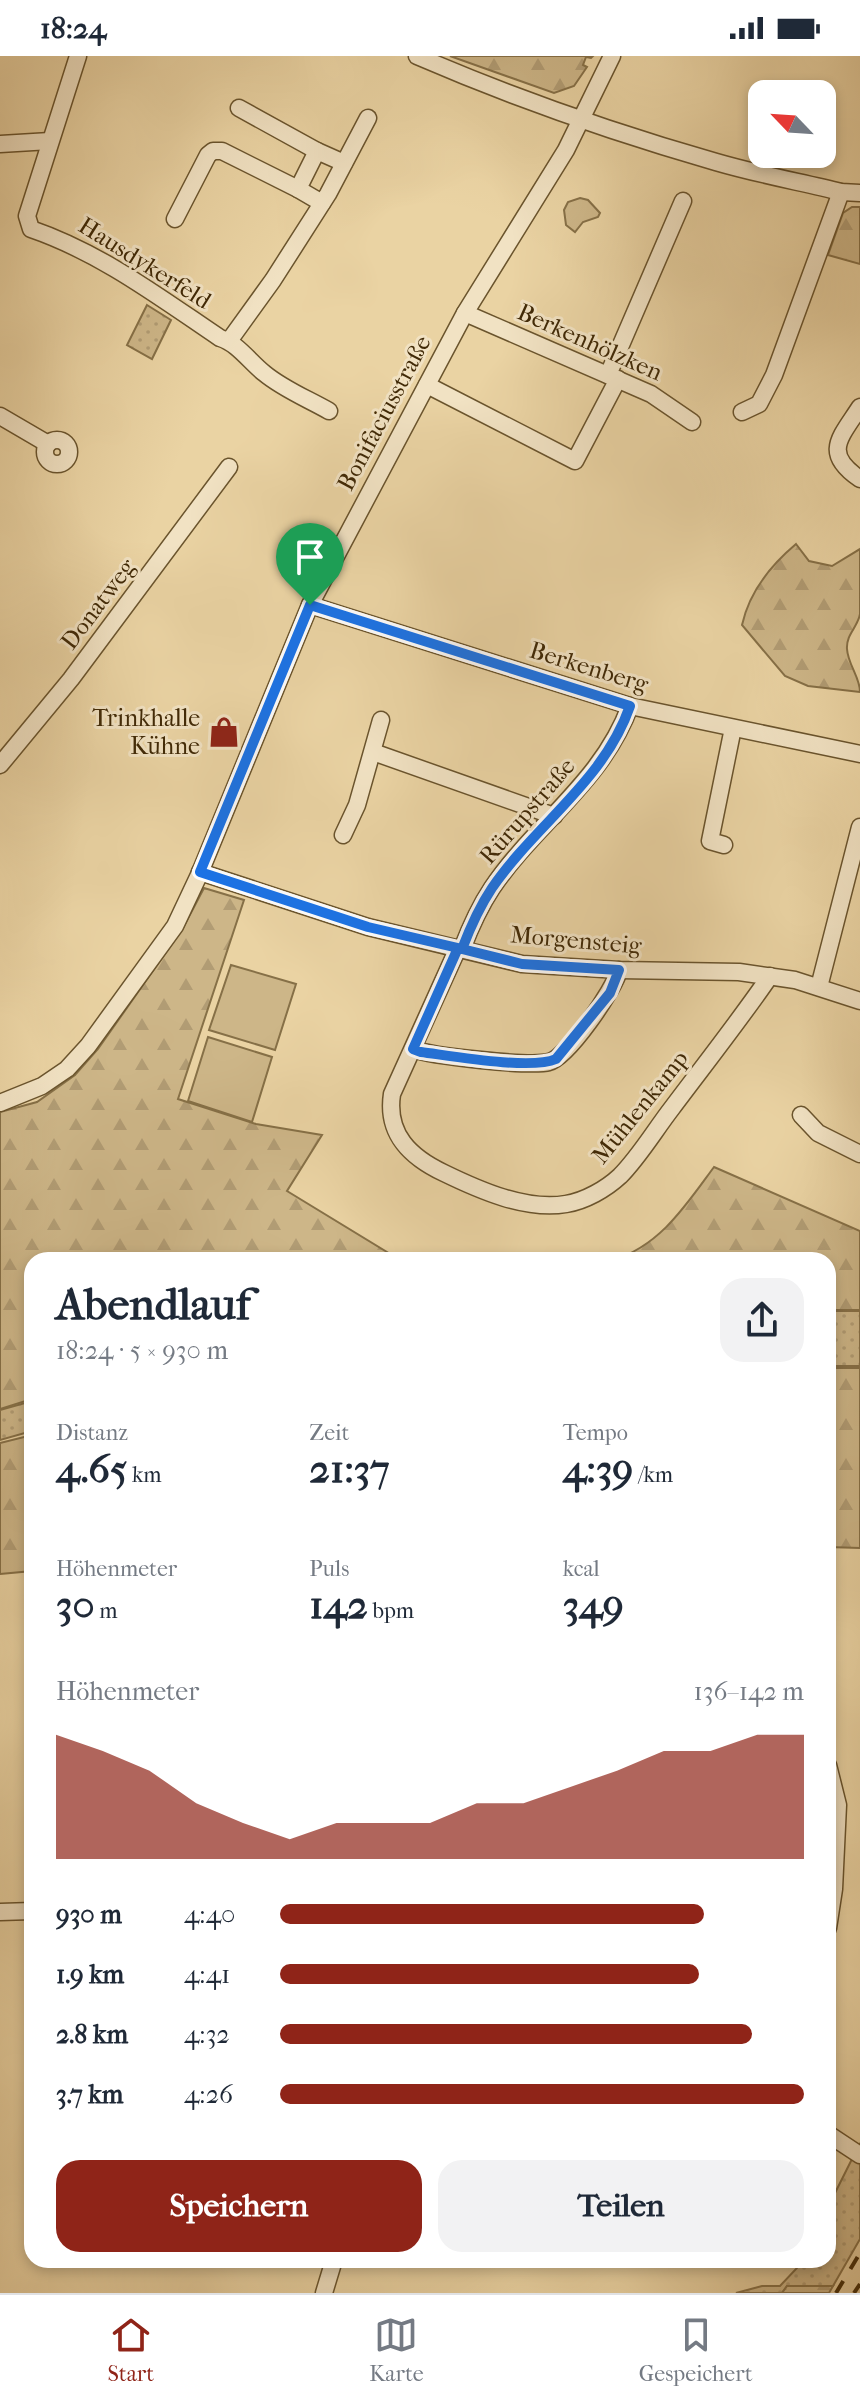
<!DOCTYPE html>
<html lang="de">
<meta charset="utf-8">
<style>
body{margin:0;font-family:"IM FELL French Canon",serif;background:#f2f2f3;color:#1f2937;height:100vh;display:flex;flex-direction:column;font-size:30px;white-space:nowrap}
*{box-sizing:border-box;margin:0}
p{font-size:26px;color:#747a83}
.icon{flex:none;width:44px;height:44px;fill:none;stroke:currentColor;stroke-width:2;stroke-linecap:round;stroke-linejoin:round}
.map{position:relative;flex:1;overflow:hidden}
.side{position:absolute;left:24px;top:1196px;width:812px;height:1016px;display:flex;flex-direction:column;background:#fff;border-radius:24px;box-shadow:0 4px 12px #0003}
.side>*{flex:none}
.needle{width:52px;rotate:295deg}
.buttons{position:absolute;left:748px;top:24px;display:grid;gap:16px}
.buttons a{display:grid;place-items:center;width:88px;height:88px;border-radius:16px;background:#fff;box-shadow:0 4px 12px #0003;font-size:40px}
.pin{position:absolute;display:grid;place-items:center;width:68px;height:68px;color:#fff;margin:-82px -34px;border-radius:50% 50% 50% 0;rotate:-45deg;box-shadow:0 0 8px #0007}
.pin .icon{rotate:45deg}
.round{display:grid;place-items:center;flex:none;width:84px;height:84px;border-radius:24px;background:#f2f2f3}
.head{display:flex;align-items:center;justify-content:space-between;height:136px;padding:0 32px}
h1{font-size:44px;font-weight:700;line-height:60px}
.metrics{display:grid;grid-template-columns:repeat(3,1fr);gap:12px;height:136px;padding:8px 32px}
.metrics div{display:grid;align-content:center}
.metrics b{font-size:40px;font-weight:700}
.metrics small{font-size:22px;font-weight:400}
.metrics p{font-size:22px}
.chart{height:224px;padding:16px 32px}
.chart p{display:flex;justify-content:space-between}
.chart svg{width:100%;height:144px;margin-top:8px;fill:#8f2418;opacity:.7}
.cta{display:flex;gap:16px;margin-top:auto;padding:16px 32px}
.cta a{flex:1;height:92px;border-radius:24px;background:#8f2418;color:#fff;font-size:32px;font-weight:700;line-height:92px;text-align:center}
.cta a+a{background:#f2f2f3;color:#1f2937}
ul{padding:0 32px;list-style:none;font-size:26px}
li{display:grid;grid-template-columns:128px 96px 1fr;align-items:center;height:60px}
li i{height:20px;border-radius:10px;background:#8f2418}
.status{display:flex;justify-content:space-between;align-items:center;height:56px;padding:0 40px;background:#fff;direction:ltr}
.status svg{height:22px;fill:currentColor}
.dock{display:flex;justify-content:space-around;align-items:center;height:112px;border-top:2px solid #e0e1e3;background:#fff;font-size:22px;color:#747a83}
.dock a{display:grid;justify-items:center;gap:4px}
.dock .current{color:#8f2418}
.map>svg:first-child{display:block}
.grass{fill:url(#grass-dots);stroke:#867047;stroke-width:2}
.forest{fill:url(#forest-firs);stroke:#867047;stroke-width:2}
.park{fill:#cdb688;stroke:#867047;stroke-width:2}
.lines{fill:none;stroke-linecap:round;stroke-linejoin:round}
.minor-casing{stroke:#6a542d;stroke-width:19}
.minor{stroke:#f1e2c3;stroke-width:16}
.rail{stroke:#402906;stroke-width:4;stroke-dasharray:14 14;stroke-linecap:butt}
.route-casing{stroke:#fff;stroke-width:16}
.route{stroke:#1a73e8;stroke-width:10}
.labels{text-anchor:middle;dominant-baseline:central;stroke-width:6;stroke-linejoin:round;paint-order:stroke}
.street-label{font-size:24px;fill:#402906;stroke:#f1e2c3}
.poi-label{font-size:24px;fill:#402906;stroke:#f1e2c3;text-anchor:end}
</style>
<div class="status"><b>18:24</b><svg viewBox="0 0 49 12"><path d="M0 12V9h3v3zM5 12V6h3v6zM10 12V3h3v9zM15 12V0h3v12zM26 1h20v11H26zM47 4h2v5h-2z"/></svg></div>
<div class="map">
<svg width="860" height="2237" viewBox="0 0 860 2237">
<defs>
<pattern id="grass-dots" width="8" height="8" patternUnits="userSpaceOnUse" patternTransform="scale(2)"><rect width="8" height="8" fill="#cdb688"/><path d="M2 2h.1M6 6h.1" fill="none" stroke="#b19c74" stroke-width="1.8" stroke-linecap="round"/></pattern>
<pattern id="forest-firs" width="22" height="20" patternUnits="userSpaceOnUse" patternTransform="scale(2)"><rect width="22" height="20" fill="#cdb688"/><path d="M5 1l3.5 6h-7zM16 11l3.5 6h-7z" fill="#b19c74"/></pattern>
</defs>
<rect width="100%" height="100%" fill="#ead3a3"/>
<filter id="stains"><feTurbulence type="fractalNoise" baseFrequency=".0025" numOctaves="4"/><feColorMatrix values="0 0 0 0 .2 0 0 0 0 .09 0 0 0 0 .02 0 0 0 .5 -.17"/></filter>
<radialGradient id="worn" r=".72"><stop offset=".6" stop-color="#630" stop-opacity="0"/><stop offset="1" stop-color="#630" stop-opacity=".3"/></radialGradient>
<g class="grass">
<polygon points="147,249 171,264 152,303 127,289"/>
<rect x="828" y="1255" width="32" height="55"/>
<polygon points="32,1345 32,1375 0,1384 0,1354"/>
<polygon points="860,2087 860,2183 833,2230 787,2230 782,2237 736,2237 762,2230 780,2230 797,2212 801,2204 828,2204 828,2151"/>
</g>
<g class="forest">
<polygon points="450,0 593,0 591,2 586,1 583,9 587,11 574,30 554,37"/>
<polygon points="852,151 860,151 860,208 828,199 843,157"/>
<path d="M796,488L809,505L832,510L860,493C860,514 860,538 860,558C858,571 846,578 847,593C848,609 860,621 860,636L808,630L785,620L742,569C749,537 771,509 796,488Z"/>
<polygon points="204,832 244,844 178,1043 256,1068 322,1079 287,1135 400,1204 32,1204 32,1343 0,1353 0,1056 37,1046 75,1019 98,993 183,872"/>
<path d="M714,1111L860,1175V1254H828V1204H613C660,1190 686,1149 714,1111Z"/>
<polygon points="828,1312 860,1312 860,1492 828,1491"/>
<polygon points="32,1379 32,1515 0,1518 0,1387"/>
<polygon points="787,2230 833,2230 829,2237 782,2237"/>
</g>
<g class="park">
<polygon points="580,142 588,144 600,157 598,161 583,166 575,176 566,169 564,154 568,146"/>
<polygon points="231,909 296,928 275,994 209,974"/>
<polygon points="208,981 272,1001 252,1066 188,1045"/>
</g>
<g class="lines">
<defs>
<g id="minor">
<path d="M78,0L27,160L31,173C101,197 159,241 220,282C237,287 250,306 264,317C283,333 308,343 329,355"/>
<path d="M417,0C514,42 615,77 716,106C757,118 800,126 841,136L860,137"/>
<polyline points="239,52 317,95"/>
<polyline points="0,88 50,85"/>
<polyline points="322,147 298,133 317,95 344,107"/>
<polyline points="175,163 208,99 213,95 222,95 298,133"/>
<polyline points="465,257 651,338 692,366"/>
<polyline points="229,285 273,224 328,138 368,62"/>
<polyline points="608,319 683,145"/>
<polyline points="427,329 575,405 618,323"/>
<path d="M860,351C840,382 822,397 860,423"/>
<polyline points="742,356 759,348 774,319 841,136"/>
<polyline points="0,360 48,388"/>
<circle cx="57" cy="396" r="12"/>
<polyline points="310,549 630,650 860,698"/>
<polyline points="373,696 554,760"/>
<polyline points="0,709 71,623 229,411"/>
<polyline points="343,779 357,749 381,664"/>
<polyline points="724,789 710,785 733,672"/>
<polyline points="200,816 368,871 522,908 619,914 739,916 795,924 860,945"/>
<path d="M458,892L392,1038C386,1078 410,1101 444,1117C479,1134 526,1155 566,1148C585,1145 606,1133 620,1120C639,1101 655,1074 672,1052C705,1008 739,965 770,920"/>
<path d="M462,893C470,872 480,850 492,832C536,767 602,726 630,650"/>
<polyline points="819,931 860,771"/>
<path d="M413,993C431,1000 531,1011 549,1006C567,1002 615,933 619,914"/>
<polyline points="0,1047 42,1030 67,1013 88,990 175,870 199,819 310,549 465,257 566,94 612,0"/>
<polyline points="801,1059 818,1077 860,1098"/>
<polyline points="828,1709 838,1749 834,1833 828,1872"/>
<polyline points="0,1856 32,1855"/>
<polyline points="828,2078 860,2099"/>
<polyline points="324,2237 334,2204"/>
</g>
</defs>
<use href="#minor" class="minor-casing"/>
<use href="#minor" class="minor"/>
<g class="rail">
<polyline points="836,2237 860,2197"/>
<polyline points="854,2237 860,2228"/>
</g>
</g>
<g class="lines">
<defs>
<path id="route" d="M310,549L630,650C604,725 536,768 492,832C480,850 470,872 462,893L522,908L619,914L610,937L556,1003C531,1014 452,1000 421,996L413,993L458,892L368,871L200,816Z"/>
</defs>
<use href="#route" class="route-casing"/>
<use href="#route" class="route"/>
</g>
<defs>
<symbol id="shop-bare" viewBox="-9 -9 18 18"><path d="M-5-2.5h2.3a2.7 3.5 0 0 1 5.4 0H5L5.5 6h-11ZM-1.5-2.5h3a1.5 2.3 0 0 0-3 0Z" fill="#8f2418" stroke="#f1e2c3" stroke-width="2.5" paint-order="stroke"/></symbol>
</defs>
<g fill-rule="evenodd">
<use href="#shop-bare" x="202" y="654" width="44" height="44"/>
</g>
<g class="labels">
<g class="street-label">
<text transform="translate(145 207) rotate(32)">Hausdykerfeld</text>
<text transform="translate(590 286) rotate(24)">Berkenhölzken</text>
<text transform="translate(384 357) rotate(-62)">Bonifaciusstraße</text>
<text transform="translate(98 548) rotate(-53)">Donatweg</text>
<text transform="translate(589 611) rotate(17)">Berkenberg</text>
<text transform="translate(527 755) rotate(-49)">Rürupstraße</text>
<text transform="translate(576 884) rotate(5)">Morgensteig</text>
<text transform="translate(640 1051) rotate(-51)">Mühlenkamp</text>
</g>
<g class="poi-label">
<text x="200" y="662">Trinkhalle<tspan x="200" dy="28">Kühne</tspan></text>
</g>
</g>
<rect width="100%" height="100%" filter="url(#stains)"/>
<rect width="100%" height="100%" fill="url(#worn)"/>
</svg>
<div class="buttons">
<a><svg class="needle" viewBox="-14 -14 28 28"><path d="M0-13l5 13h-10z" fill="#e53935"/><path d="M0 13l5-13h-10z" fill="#747a83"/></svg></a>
</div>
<div class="pin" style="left:310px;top:549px;background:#1e9e55"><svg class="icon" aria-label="arrive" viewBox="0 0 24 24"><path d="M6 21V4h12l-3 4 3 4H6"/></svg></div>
<section class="side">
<div class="head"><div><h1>Abendlauf</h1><p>18:24 · 5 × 930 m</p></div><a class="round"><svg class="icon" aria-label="share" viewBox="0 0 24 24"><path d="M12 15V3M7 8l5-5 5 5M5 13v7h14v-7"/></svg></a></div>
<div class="metrics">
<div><p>Distanz</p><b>4.65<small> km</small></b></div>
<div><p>Zeit</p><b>21:37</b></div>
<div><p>Tempo</p><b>4:39<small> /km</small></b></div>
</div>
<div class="metrics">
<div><p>Höhenmeter</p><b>30<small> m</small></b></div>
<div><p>Puls</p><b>142<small> bpm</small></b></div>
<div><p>kcal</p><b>349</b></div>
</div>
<div class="chart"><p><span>Höhenmeter</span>136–142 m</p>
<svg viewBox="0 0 160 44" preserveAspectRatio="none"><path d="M0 44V6L10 11L20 17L30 27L40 33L50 38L60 33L70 33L80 33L90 27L100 27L110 22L120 17L130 11L140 11L150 6L160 6V44z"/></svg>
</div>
<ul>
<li><b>930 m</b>4:40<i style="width:81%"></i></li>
<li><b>1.9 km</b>4:41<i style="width:80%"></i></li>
<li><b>2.8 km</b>4:32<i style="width:90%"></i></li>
<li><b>3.7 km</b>4:26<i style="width:100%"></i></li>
</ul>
<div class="cta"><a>Speichern</a><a>Teilen</a></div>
</section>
</div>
<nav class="dock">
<a class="current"><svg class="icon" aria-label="home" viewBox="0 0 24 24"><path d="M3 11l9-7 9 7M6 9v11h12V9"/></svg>Start</a>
<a><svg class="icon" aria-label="map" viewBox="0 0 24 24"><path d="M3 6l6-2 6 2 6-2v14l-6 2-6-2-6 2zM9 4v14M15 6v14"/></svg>Karte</a>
<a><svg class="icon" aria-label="saved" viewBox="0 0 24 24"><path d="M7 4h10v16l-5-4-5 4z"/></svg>Gespeichert</a>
</nav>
